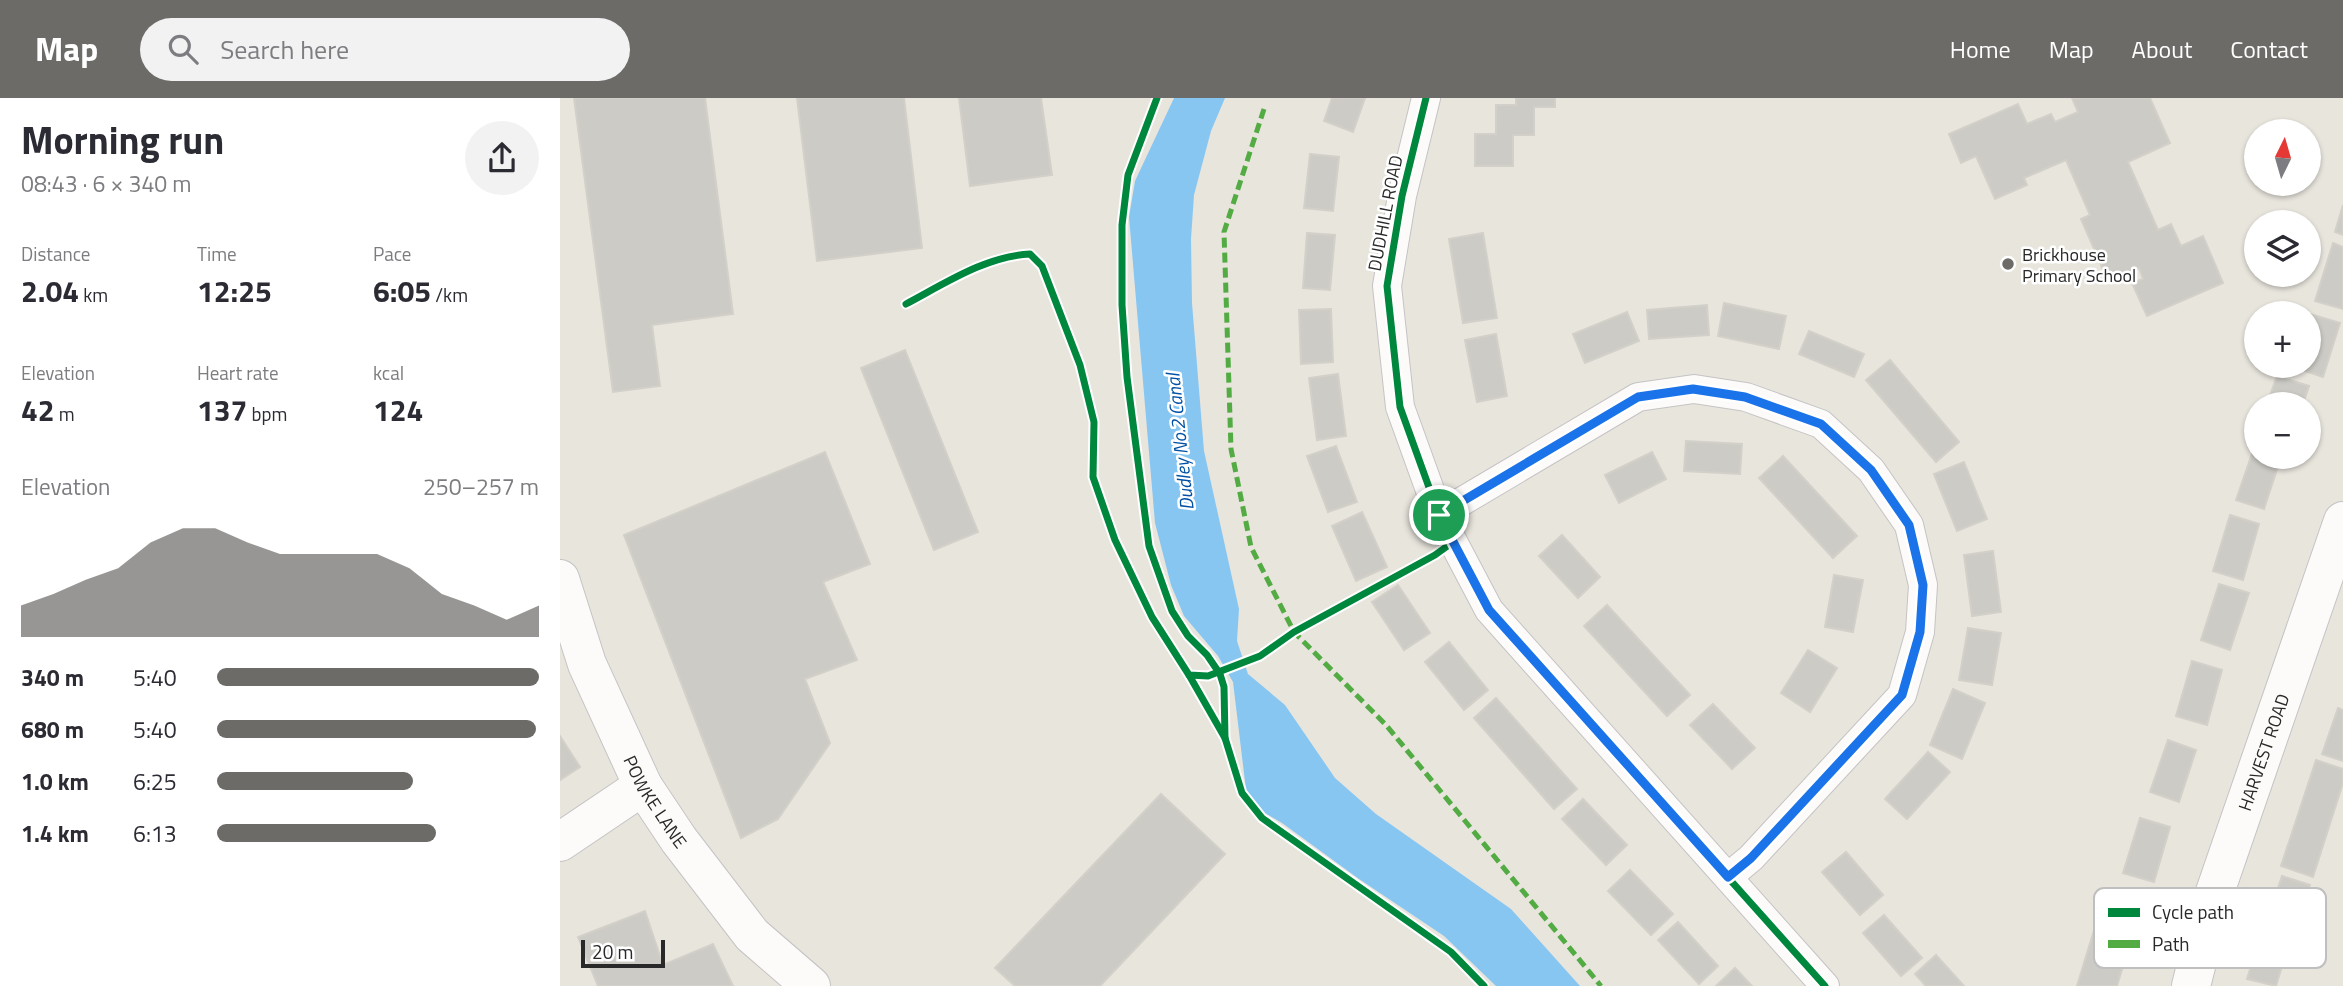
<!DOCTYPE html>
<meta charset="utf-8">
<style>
body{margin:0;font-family:"Titillium Web",sans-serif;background:#f2f2f3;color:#2b2b33;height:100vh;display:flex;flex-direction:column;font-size:26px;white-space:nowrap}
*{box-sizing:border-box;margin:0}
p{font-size:23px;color:#7c7c81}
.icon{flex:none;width:38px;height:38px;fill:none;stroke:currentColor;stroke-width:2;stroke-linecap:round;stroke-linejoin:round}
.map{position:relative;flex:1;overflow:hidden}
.side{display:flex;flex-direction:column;background:#fff;width:560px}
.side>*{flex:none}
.needle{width:46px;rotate:5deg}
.controls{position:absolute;left:1684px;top:21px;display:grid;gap:14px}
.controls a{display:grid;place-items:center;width:77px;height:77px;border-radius:50%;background:#fff;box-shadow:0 2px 5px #0004;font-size:35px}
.scale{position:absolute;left:21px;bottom:18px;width:84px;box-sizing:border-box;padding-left:7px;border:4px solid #292929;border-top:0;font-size:19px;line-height:24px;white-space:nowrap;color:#292929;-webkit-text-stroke:5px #fff;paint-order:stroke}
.pin{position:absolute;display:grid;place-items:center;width:60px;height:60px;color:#fff;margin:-30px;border:4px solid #fff;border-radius:50%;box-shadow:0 2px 7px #0007}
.round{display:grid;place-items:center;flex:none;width:74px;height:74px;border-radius:37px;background:#f2f2f3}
.headline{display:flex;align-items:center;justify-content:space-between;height:119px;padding:0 21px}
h1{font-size:38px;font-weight:700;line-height:52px}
.stats{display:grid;grid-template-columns:repeat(3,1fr);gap:10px;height:119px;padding:7px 21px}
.stats div{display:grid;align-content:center}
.stats b{font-size:30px;font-weight:700}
.stats small{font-size:19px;font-weight:400}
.stats p{font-size:19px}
.chart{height:196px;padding:14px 21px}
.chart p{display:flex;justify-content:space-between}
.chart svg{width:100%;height:126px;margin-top:7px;fill:#6c6b68;opacity:.7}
ul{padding:0 21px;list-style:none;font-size:23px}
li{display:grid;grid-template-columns:112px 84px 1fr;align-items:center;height:52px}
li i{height:18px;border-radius:9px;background:#6c6b68}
header{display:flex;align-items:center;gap:42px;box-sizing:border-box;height:98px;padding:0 35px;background:#6c6b68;color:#fff}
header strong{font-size:33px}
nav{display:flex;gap:38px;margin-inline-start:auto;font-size:24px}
.search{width:490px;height:63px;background:#f2f2f3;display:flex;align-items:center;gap:18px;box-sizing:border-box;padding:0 24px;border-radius:38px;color:#7c7c81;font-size:26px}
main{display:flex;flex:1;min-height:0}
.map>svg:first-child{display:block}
.water{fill:#88c6f2}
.building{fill:#cdcbc5;stroke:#d3d0c9;stroke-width:2}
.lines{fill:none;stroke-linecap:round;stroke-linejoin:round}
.street-casing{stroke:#c5c3c4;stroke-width:30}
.secondary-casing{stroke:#c5c3c4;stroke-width:40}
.street{stroke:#fcfbfa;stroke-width:28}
.secondary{stroke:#fcfbfa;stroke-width:38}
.quiet{stroke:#53ab44;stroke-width:5;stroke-dasharray:10 5;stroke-linecap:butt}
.cycleway-casing{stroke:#fff;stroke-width:11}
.cycleway{stroke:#00873e;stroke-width:7}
.route-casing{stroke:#fff;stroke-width:14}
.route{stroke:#1a73e8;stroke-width:9}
.poi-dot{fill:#6c6b68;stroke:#fff;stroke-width:2.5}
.labels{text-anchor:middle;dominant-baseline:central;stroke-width:5;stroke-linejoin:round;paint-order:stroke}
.street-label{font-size:18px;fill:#292929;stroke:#fff}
.poi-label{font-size:18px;fill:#292929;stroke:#fff;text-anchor:start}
.water-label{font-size:19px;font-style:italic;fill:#0051a5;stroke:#fff}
.key{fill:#fff;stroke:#bfbfbf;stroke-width:2}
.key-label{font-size:19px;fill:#292929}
</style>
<header>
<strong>Map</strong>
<div class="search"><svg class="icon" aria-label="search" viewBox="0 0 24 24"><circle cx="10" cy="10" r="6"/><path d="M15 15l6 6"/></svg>Search here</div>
<nav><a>Home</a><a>Map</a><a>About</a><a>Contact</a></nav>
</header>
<main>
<section class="side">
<div class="headline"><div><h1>Morning run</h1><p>08:43 · 6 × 340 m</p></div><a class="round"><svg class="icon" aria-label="share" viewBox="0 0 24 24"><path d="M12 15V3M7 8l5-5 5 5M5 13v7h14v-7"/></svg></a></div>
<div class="stats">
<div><p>Distance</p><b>2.04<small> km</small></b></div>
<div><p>Time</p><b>12:25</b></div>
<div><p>Pace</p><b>6:05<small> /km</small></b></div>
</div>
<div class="stats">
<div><p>Elevation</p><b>42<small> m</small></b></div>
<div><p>Heart rate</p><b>137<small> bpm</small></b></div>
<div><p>kcal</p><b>124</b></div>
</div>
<div class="chart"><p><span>Elevation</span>250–257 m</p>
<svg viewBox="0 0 160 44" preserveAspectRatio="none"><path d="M0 44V33L10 29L20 24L30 20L40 11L50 6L60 6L70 11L80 15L90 15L100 15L110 15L120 20L130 29L140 33L150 38L160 33V44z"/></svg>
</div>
<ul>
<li><b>340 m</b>5:40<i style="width:100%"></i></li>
<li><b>680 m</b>5:40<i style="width:99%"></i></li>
<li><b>1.0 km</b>6:25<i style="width:61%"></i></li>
<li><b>1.4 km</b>6:13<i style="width:68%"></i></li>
</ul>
</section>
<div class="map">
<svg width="1783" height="888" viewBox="0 0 1783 888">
<rect width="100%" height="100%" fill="#e8e5dd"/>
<polygon class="water" points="614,0 665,0 651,33 634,97 631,141 632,205 644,353 679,511 677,543 688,576 725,607 775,680 816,716 951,811 1020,888 936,888 884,838 799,781 722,725 703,714 686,692 673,584 658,558 624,518 611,487 595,425 569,119 575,83"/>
<g class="building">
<polygon points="14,0 145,0 173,216 92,227 100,288 53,294"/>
<polygon points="237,0 344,0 362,150 257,163"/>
<polygon points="399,0 481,0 492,77 410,88"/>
<polygon points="772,0 805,0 793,34 764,23"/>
<polygon points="956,0 995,0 995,9 974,9 974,37 953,37 953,68 915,68 915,36 936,36 936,7 956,7"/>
<polygon points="1512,0 1590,0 1610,45 1568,64 1598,132 1611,126 1621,148 1643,138 1663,185 1587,218 1572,185 1583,181 1579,170 1548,183 1521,121 1530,117 1506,62 1464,80 1467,87 1435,101 1416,58 1401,65 1389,36 1458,6 1467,26 1491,16 1495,24 1518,14"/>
<polygon points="750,56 779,59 773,113 744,110"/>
<polygon points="1783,107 1783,137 1775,134"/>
<polygon points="747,135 775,137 770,192 743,190"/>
<polygon points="923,135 937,220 903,225 889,141"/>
<polygon points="1773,145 1783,149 1783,211 1755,203"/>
<polygon points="1164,205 1226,218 1219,251 1158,238"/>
<polygon points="1147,207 1149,237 1089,241 1087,212"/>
<polygon points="771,211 773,264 741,266 739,212"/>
<polygon points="1067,214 1079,243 1025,265 1013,236"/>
<polygon points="1750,216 1780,225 1763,279 1733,269 1748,268 1748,222"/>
<polygon points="1249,233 1304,256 1294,279 1239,256"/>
<polygon points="936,236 947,298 917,304 905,242"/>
<polygon points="345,252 418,434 374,452 301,270"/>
<polygon points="1330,262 1399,344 1376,364 1306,282"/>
<polygon points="778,276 786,338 757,342 749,280"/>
<polygon points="1717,278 1749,288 1743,306 1707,306"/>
<polygon points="1126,343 1182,346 1180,376 1124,373"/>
<polygon points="1695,347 1696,359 1721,359 1704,411 1676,402"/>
<polygon points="776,348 797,404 768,414 747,358"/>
<polygon points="265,354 310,466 263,484 297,562 245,581 270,645 218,721 181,740 64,437"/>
<polygon points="1092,354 1106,381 1059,405 1045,377"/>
<polygon points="1223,358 1297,438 1273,460 1199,380"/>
<polygon points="1404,364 1427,421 1397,433 1374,376"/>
<polygon points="802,414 827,469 796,483 772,428"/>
<polygon points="1670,417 1699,426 1683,482 1653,473"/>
<polygon points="1002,437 1040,479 1018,500 979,458"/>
<polygon points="1433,453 1441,514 1412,518 1404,457"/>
<polygon points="1274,477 1303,482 1293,534 1265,529"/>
<polygon points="1659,486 1689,495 1670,552 1641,542"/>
<polygon points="838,487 870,535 844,552 812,504"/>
<polygon points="1047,507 1130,597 1107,618 1024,528"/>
<polygon points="1408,530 1441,535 1432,587 1399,582"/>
<polygon points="889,544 928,592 904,612 865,564"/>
<polygon points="1248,552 1277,570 1250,614 1221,595"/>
<polygon points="1632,563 1662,572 1647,627 1616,618"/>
<polygon points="1393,591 1425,605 1402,661 1370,647"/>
<polygon points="936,600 1017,691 994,711 914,620"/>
<polygon points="1153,606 1195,650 1172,671 1130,627"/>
<polygon points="1778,610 1783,612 1783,663 1762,656"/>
<polygon points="0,638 20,669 0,682"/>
<polygon points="1608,642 1636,652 1619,704 1590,694"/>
<polygon points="1368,654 1390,674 1347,721 1325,701"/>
<polygon points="1756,662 1783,671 1783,685 1753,779 1721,768"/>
<polygon points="601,696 665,756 540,888 455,888 435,870"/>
<polygon points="1023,701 1067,747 1046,767 1002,721"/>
<polygon points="1580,720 1610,729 1594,784 1563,775"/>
<polygon points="1286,754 1323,797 1300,817 1262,774"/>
<polygon points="1070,772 1113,816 1091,837 1048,793"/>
<polygon points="1722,778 1750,787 1734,833 1707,824"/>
<polygon points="1546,793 1582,805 1557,888 1517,888"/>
<polygon points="85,813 103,867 153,846 173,888 38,888 18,839"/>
<polygon points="1324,817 1362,860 1341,878 1303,835"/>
<polygon points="1118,824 1158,868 1139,886 1098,842"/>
<polygon points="1702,833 1730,842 1716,888 1687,881"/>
<polygon points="1376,857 1404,888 1366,888 1355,876"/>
<polygon points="1175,870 1192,888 1156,888"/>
</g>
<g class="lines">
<defs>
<g id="street">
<polyline points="866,0 842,98 827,188 840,309 879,417 929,512 1265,888"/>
<polyline points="879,417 1078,299 1134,291 1186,299 1261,326 1311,372 1349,427 1363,487 1360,534 1342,597 1191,760 1168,779"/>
</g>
<g id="secondary">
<path id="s1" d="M0,481L27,566L83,688L119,742L192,837L251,888"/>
<polyline points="0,744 83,688"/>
<path id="s2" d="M1631,888L1654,797L1783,423"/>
</g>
</defs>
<use href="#street" class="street-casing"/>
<use href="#secondary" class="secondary-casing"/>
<use href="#street" class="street"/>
<use href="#secondary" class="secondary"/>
<polyline class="quiet" points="704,11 664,134 671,351 691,449 734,534 826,627 1041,888"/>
<defs>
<g id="cycleway">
<polyline points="597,0 568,77 562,127 562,207 567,279 589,448 612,513 628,538 647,557 660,576 664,589 665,640"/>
<polyline points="866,0 842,98 827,188 840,309 879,417 929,512 1265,888"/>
<path d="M346,206C384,186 426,158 470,156L482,168L520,267L534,324L533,379L555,442L592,519L629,577L648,578L700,558L734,534L875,457L893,444"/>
<polyline points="629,577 665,640 682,695 702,720 891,854 924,888"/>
</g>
</defs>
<use href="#cycleway" class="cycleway-casing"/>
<use href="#cycleway" class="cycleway"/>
</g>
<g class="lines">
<defs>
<polygon id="route" points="1133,291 1185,299 1261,326 1311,372 1349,427 1363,487 1360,534 1342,597 1191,760 1168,779 929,512 879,417 1078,299"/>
</defs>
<use href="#route" class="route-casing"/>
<use href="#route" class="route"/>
</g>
<circle class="poi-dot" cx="1448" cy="166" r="7"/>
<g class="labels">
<g class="street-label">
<text transform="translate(825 115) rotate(-79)">DUDHILL ROAD</text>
<text stroke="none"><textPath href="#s2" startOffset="245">HARVEST ROAD</textPath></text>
<text stroke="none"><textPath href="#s1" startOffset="243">POWKE LANE</textPath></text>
</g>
<g class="poi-label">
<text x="1462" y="156">Brickhouse<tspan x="1462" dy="21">Primary School</tspan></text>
</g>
<g class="water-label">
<text transform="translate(619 344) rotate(-96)">Dudley No.2 Canal</text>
</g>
</g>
<rect x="1534" y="790" width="232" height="80" rx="10" class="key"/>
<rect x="1548" y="810" width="32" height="9" fill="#00873e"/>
<rect x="1548" y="842" width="32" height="8" fill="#53ab44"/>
<g class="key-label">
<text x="1592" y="821">Cycle path</text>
<text x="1592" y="853">Path</text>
</g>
</svg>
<div class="controls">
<a><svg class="needle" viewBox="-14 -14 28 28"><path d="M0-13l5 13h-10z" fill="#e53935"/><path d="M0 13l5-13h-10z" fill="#7c7c81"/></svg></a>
<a><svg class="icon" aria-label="layers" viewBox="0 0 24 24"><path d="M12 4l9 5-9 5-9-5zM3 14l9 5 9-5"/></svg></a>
<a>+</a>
<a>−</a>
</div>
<div class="scale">20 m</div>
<div class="pin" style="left:879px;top:417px;background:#1e9e55"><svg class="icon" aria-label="arrive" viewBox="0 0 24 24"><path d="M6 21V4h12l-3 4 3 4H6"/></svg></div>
</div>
</main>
